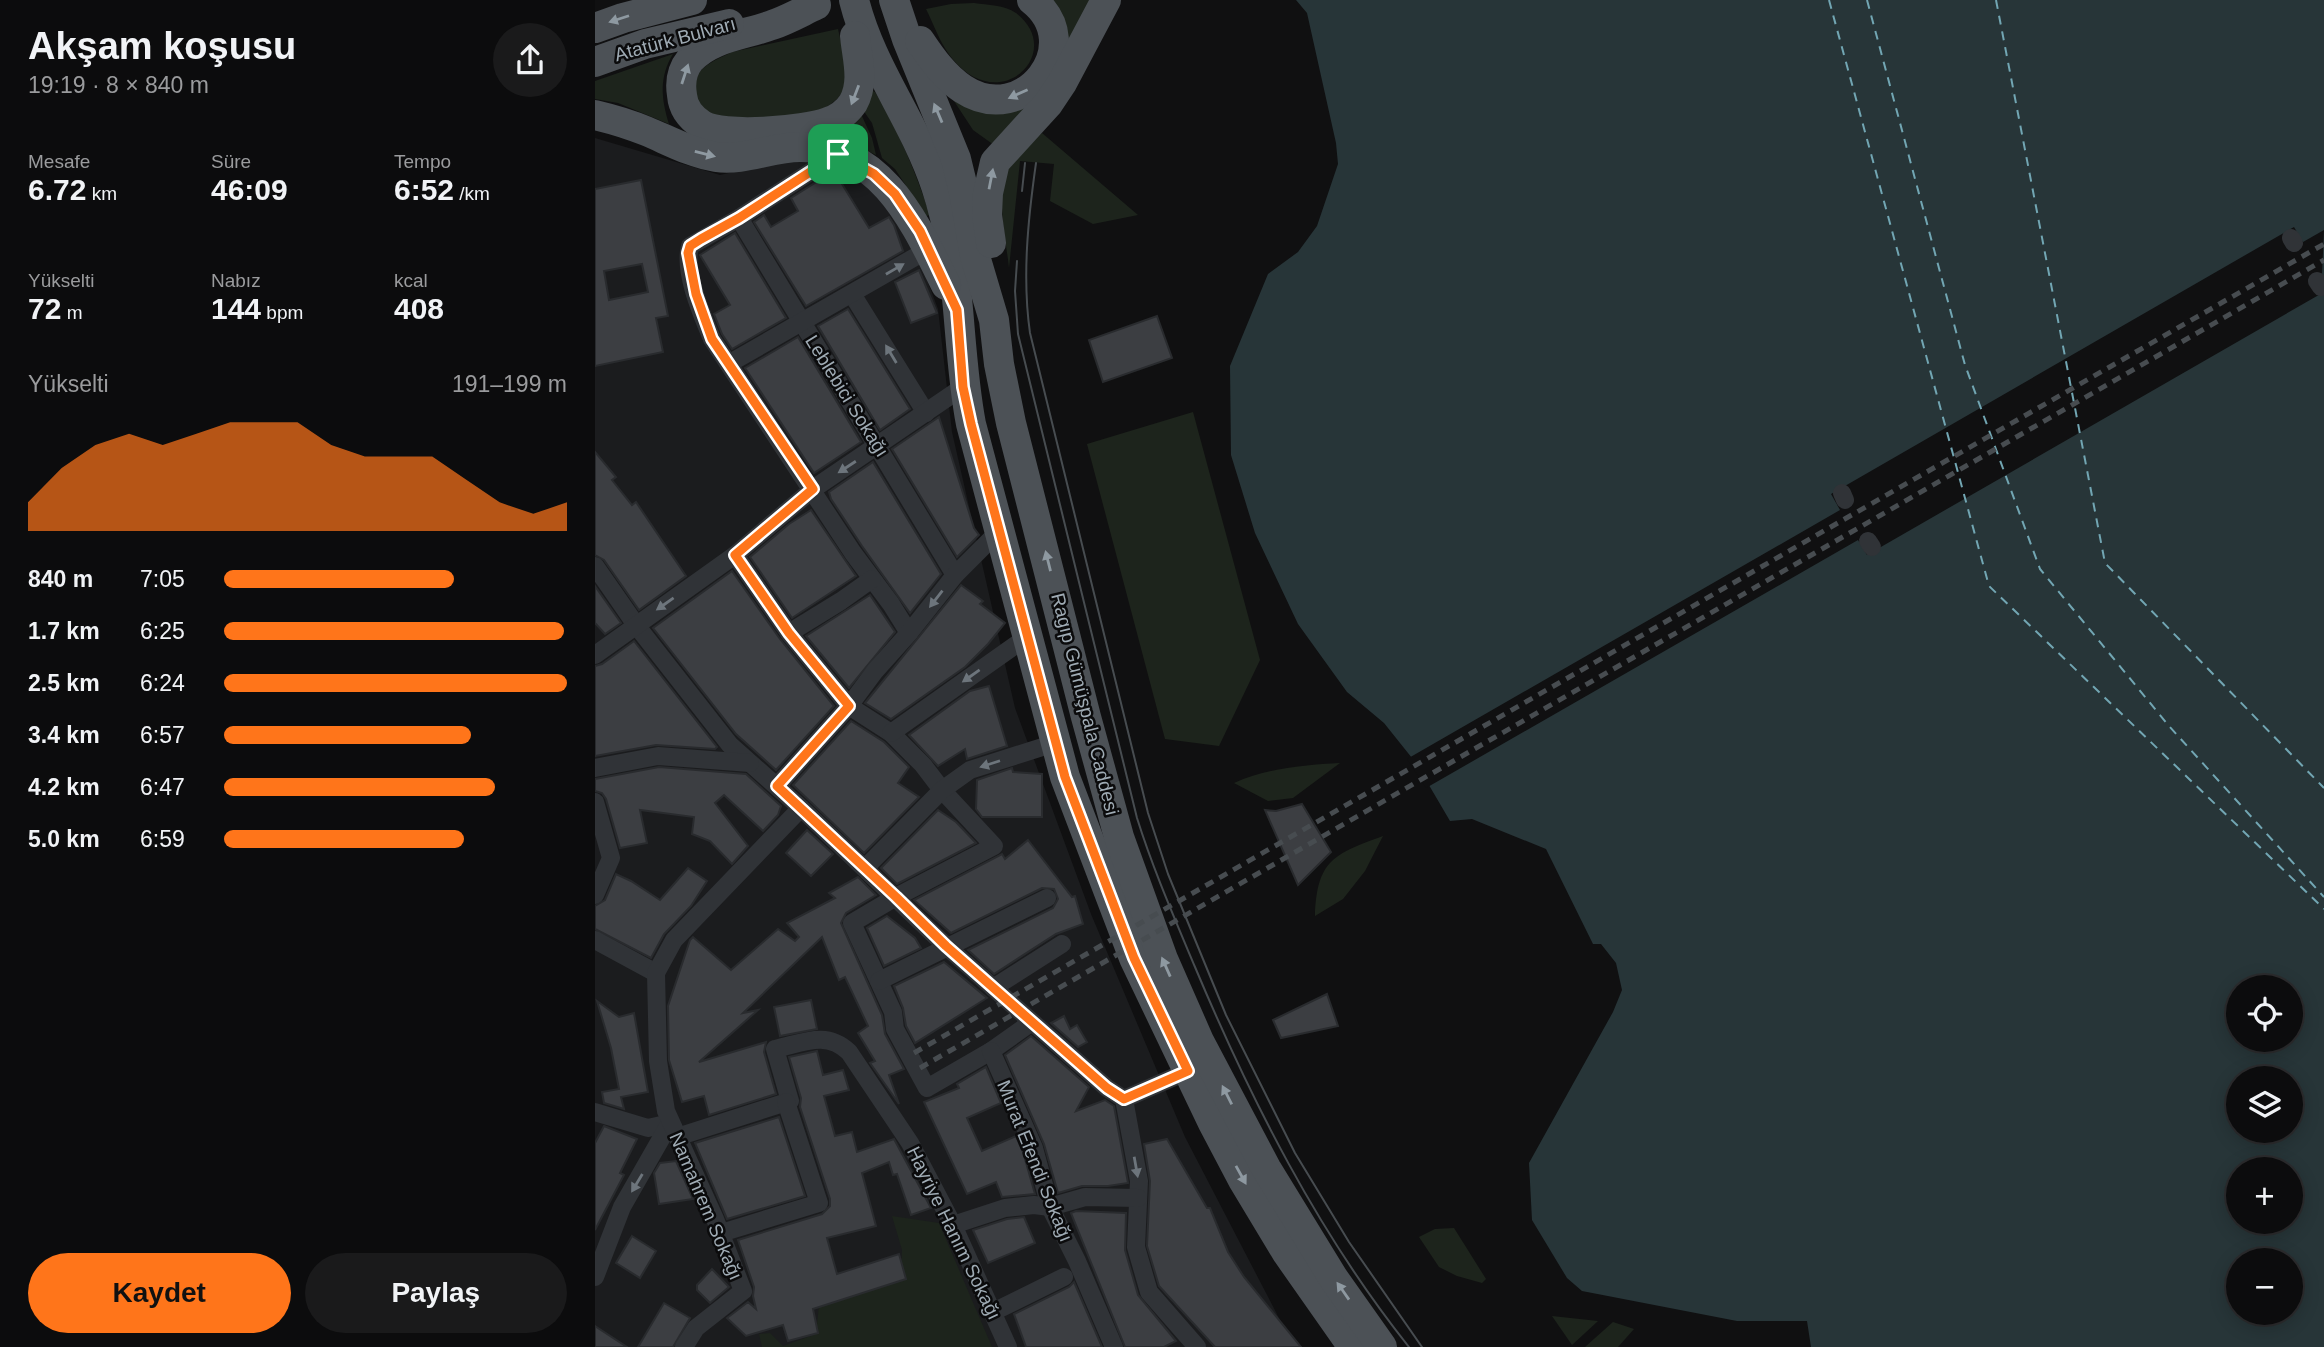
<!DOCTYPE html>
<html lang="tr">
<meta charset="utf-8">
<style>
body{margin:0;font-family:Helvetica,sans-serif;background:#1a1a1b;color:#f1f3f6;height:100vh;display:flex;flex-direction:column;font-size:26px;white-space:nowrap}
*{box-sizing:border-box;margin:0}
p{font-size:23px;color:#9a9b9d}
.icon{flex:none;width:38px;height:38px;fill:none;stroke:currentColor;stroke-width:2;stroke-linecap:round;stroke-linejoin:round}
.map{position:relative;flex:1;overflow:hidden}
.drawer{display:flex;flex-direction:column;background:#0c0c0d;width:595px}
.drawer>*{flex:none}
.controls{position:absolute;left:1631px;top:975px;display:grid;gap:14px}
.controls a{display:grid;place-items:center;width:77px;height:77px;border-radius:50%;background:#0c0c0d;box-shadow:0 4px 18px #0003,0 0 0 2px #2c2c2e;font-size:35px}
.pin{position:absolute;display:grid;place-items:center;width:60px;height:60px;color:#fff;margin:-30px;border-radius:14px;box-shadow:0 4px 10px #0006}
.round{display:grid;place-items:center;flex:none;width:74px;height:74px;border-radius:37px;background:#1a1a1b}
.summary{display:flex;align-items:center;justify-content:space-between;height:119px;padding:0 28px}
h1{font-size:38px;font-weight:700;line-height:52px}
.metrics{display:grid;grid-template-columns:repeat(3,1fr);gap:10px;height:119px;padding:7px 28px}
.metrics div{display:grid;align-content:center}
.metrics b{font-size:30px;font-weight:700}
.metrics small{font-size:19px;font-weight:400}
.metrics p{font-size:19px}
.chart{height:196px;padding:14px 28px}
.chart p{display:flex;justify-content:space-between}
.chart svg{width:100%;height:126px;margin-top:7px;fill:#ff751a;opacity:.7}
.primary-button{display:flex;gap:14px;margin-top:auto;padding:14px 28px}
.primary-button a{flex:1;height:80px;border-radius:42px;background:#ff751a;color:#111;font-size:28px;font-weight:700;line-height:80px;text-align:center}
.primary-button a+a{background:#1a1a1b;color:#f1f3f6}
ul{padding:0 28px;list-style:none;font-size:23px}
li{display:grid;grid-template-columns:112px 84px 1fr;align-items:center;height:52px}
li i{height:18px;border-radius:9px;background:#ff751a}
main{display:flex;flex:1;min-height:0}
.map>svg:first-child{display:block}
.built{fill:#1b1c1e}
.green{fill:#1d241c}
.water{fill:#273538;fill-rule:evenodd}
.pier{fill:#101011}
.lines{fill:none;stroke-linecap:round;stroke-linejoin:round}
.ferry{stroke:#72a6b3;stroke-width:2;stroke-dasharray:9 7;stroke-linecap:butt}
.building{fill:#3c3e42;stroke:#292b2e;stroke-width:2;fill-rule:evenodd}
.street{stroke:#303337;stroke-width:18}
.primary{stroke:#4c5156;stroke-width:30}
.tram{stroke:#474c50;stroke-width:2}
.rail{stroke:#474c50;stroke-width:5;stroke-dasharray:9 7;stroke-linecap:butt}
.oneway{fill:#8e99a1}
.oneway2{fill:#6d757c}
.route-casing{stroke:#fff;stroke-width:14}
.route{stroke:#ff751a;stroke-width:9}
.labels{text-anchor:middle;dominant-baseline:central;stroke-width:5;stroke-linejoin:round;paint-order:stroke}
.street-label{font-size:19px;fill:#9fabb4;stroke:#0b0b0c}
</style>
<main>
<section class="drawer">
<div class="summary"><div><h1>Akşam koşusu</h1><p>19:19 · 8 × 840 m</p></div><a class="round"><svg class="icon" aria-label="share" viewBox="0 0 24 24"><path d="M12 15V3M7 8l5-5 5 5M5 13v7h14v-7"/></svg></a></div>
<div class="metrics">
<div><p>Mesafe</p><b>6.72<small> km</small></b></div>
<div><p>Süre</p><b>46:09</b></div>
<div><p>Tempo</p><b>6:52<small> /km</small></b></div>
</div>
<div class="metrics">
<div><p>Yükselti</p><b>72<small> m</small></b></div>
<div><p>Nabız</p><b>144<small> bpm</small></b></div>
<div><p>kcal</p><b>408</b></div>
</div>
<div class="chart"><p><span>Yükselti</span>191–199 m</p>
<svg viewBox="0 0 160 44" preserveAspectRatio="none"><path d="M0 44V34L10 22L20 14L30 10L40 14L50 10L60 6L70 6L80 6L90 14L100 18L110 18L120 18L130 26L140 34L150 38L160 34V44z"/></svg>
</div>
<ul>
<li><b>840 m</b>7:05<i style="width:67%"></i></li>
<li><b>1.7 km</b>6:25<i style="width:99%"></i></li>
<li><b>2.5 km</b>6:24<i style="width:100%"></i></li>
<li><b>3.4 km</b>6:57<i style="width:72%"></i></li>
<li><b>4.2 km</b>6:47<i style="width:79%"></i></li>
<li><b>5.0 km</b>6:59<i style="width:70%"></i></li>
</ul>
<div class="primary-button"><a>Kaydet</a><a>Paylaş</a></div>
</section>
<div class="map">
<svg width="1729" height="1347" viewBox="0 0 1729 1347">
<rect width="100%" height="100%" fill="#101011"/>
<polygon class="built" points="0,138 125,175 214,155 272,179 312,228 343,309 357,432 420,708 496,914 590,1137 699,1347 0,1347"/>
<g class="green">
<polygon points="450,0 499,0 467,61"/>
<path d="M379,3C393,5 409,5 421,13C472,52 404,119 356,57C345,43 339,25 331,9L356,4Z"/>
<path d="M243,29C247,48 257,75 247,93C242,100 233,107 225,110C204,117 137,121 116,114C111,112 107,108 102,105C102,98 99,88 100,81C102,67 125,58 137,52Z"/>
<path d="M78,54C64,77 66,98 74,124L23,103L0,99V81Z"/>
<path d="M276,90L280,92C304,131 320,171 335,215L331,216L300,169L287,158L277,123L268,110Z"/>
<path d="M359,101C386,115 408,116 436,105L399,145L378,130Z"/>
<polygon points="266,114 277,138 281,155 263,146 229,137"/>
<path d="M447,133L543,215L498,224L455,201L459,164L425,161L414,268C411,238 399,191 415,164C422,153 437,143 447,133Z"/>
<polygon points="598,412 665,660 624,746 570,739 492,444"/>
<path d="M745,763L698,798L673,801L639,783C673,768 709,765 745,763Z"/>
<path d="M788,836L770,871L748,899L720,916C722,860 739,854 788,836Z"/>
<polygon points="297,1216 344,1223 397,1347 167,1347 164,1334 175,1333 188,1346 221,1334 224,1305 306,1276 307,1250"/>
<polygon points="859,1228 891,1279 887,1283 862,1276 844,1267 824,1237 840,1229"/>
<polygon points="957,1316 1003,1321 977,1345"/>
<polygon points="1018,1322 1039,1329 1023,1347 990,1347"/>
</g>
<path class="water" d="M701,0H1729V1347H1216L1212,1321H1142L987,1291L972,1278L937,1220L934,1163L1018,1012L1027,990L1021,963L1006,944H998L951,849L877,819L855,821L821,763L789,723L752,692L703,624L660,533L636,455L635,366L673,274L703,252L722,226L743,164L741,143L712,13ZM1643,987H1696V1040H1643ZM1643,1078H1696V1130H1643ZM1643,1169H1696V1222H1643ZM1643,1260H1696V1312H1643Z"/>
<polygon class="pier" points="1699,227 1708,242 1729,230 1727,274 1729,292 1272,555 1263,540 831,788 812,759 1245,510 1236,494"/>
<g class="lines">
<g class="ferry">
<polyline points="1234,0 1394,586 1729,909"/>
<polyline points="1272,0 1370,365 1445,569 1574,726 1729,897"/>
<polyline points="1401,0 1510,563 1729,788"/>
</g>
</g>
<g class="building">
<polygon points="239,171 274,228 294,217 299,225 308,251 211,306 159,222 169,215 176,227 203,211 196,198"/>
<path d="M46,180L73,316L61,318L68,352L0,366V189ZM47,264L53,292L14,300L9,271Z"/>
<polygon points="140,233 191,318 137,349 127,334 119,314 135,305 105,255"/>
<polygon points="324,270 342,313 316,323 300,282"/>
<polygon points="253,309 315,409 285,430 223,326"/>
<polygon points="562,316 577,358 508,382 494,340"/>
<polygon points="203,337 266,442 219,473 150,368"/>
<polygon points="344,417 379,528 384,535 362,557 297,449"/>
<polygon points="0,452 21,477 17,480 37,505 41,502 91,576 44,610 9,560 0,555"/>
<polygon points="278,462 346,574 315,613 267,546 236,499 234,492"/>
<polygon points="216,510 261,576 197,618 155,557 194,524"/>
<polygon points="137,571 185,639 239,706 181,770 141,734 58,628"/>
<polygon points="366,585 388,601 385,604 410,623 393,644 370,667 296,719 270,703"/>
<polygon points="0,586 26,623 10,634 0,623"/>
<polygon points="275,595 300,632 254,688 211,636"/>
<polygon points="39,641 122,747 120,749 61,745 0,756 0,666 7,664"/>
<polygon points="394,686 412,746 372,759 370,749 343,766 314,735 375,691"/>
<polygon points="256,721 289,742 314,767 303,783 324,797 269,853 198,785"/>
<polygon points="64,767 151,774 186,806 183,815 168,831 129,795 120,803 153,846 137,864 115,841 97,834 99,817 45,810 52,843 25,848 11,799 7,793 0,791 0,779"/>
<polygon points="417,768 418,772 447,774 447,817 387,817 381,809 382,780"/>
<polygon points="707,804 736,852 703,885 670,810 681,811"/>
<polygon points="343,810 361,822 381,843 302,884 286,868"/>
<polygon points="212,830 238,854 216,876 191,853"/>
<polygon points="433,840 477,897 480,896 488,924 461,934 399,974 373,950 458,908 463,899 459,889 447,888 356,933 319,900 407,854 410,859"/>
<polygon points="93,868 112,881 96,906 69,934 56,958 0,929 0,906 10,900 21,874 36,881 65,900"/>
<polygon points="263,877 281,895 251,913 246,923 287,1015 290,1034 309,1069 294,1075 304,1104 275,1063 280,1061 263,1033 273,1026 250,977 244,980 227,937 148,1013 163,1010 104,1062 171,1042 169,1052 181,1094 114,1115 109,1096 87,1102 74,1060 73,1006 95,940 98,937 136,970 183,929 200,941 204,937 192,923 240,898 234,893"/>
<polygon points="292,916 320,938 326,948 289,966 272,928"/>
<polygon points="349,962 392,998 320,1043 311,1026 308,1008 299,986"/>
<polygon points="732,994 743,1026 686,1038 678,1020"/>
<polygon points="216,1000 222,1029 185,1036 179,1007"/>
<polygon points="2,1001 24,1017 39,1013 53,1092 26,1097 29,1109 9,1103 7,1092 24,1089 16,1048"/>
<polygon points="469,1016 475,1029 482,1025 492,1042 483,1047 456,1023"/>
<polygon points="436,1036 494,1087 481,1111 510,1100 519,1106 533,1183 513,1186 487,1186 463,1193 449,1144 410,1055"/>
<polygon points="222,1051 228,1075 248,1070 254,1090 229,1096 240,1136 257,1132 262,1152 299,1139 336,1208 316,1215 302,1174 298,1175 294,1162 267,1173 281,1226 232,1238 242,1274 304,1254 311,1279 218,1309 223,1333 193,1341 188,1325 151,1336 132,1318 153,1302 161,1309 158,1296 159,1287 143,1240 227,1214 235,1206 235,1199 205,1107 206,1098 194,1057"/>
<polygon points="391,1067 406,1103 372,1118 387,1151 421,1136 428,1152 440,1194 407,1197 401,1182 372,1194 329,1102 364,1088 362,1084"/>
<polygon points="184,1117 210,1196 132,1219 100,1143"/>
<polygon points="9,1126 42,1139 25,1173 29,1175 0,1230 0,1143"/>
<polygon points="572,1139 612,1208 615,1208 633,1252 649,1277 706,1347 620,1347 564,1286 552,1246 555,1181 549,1144"/>
<polygon points="81,1161 98,1199 64,1204 59,1173 65,1163"/>
<polygon points="481,1211 531,1213 530,1250 543,1295 581,1341 569,1347 530,1347 476,1213"/>
<polygon points="429,1217 440,1243 393,1263 378,1230 412,1219"/>
<polygon points="37,1236 61,1251 45,1278 21,1263"/>
<polygon points="117,1269 134,1287 115,1303 102,1290 102,1285"/>
<polygon points="479,1282 507,1347 431,1347 419,1314 474,1287"/>
<polygon points="69,1303 95,1318 78,1347 43,1347"/>
<polygon points="0,1326 32,1347 0,1347"/>
</g>
<g class="lines">
<g class="street">
<path d="M243,154L144,218L95,246C88,272 107,315 117,339L258,553L296,604L314,633"/>
<polyline points="144,218 360,575"/>
<polyline points="1696,238 1699,243"/>
<polyline points="1722,281 1726,287"/>
<polyline points="257,294 331,413"/>
<polyline points="135,363 334,249"/>
<polyline points="1247,493 1250,500"/>
<polyline points="1273,541 1277,547"/>
<polyline points="140,555 194,633 254,706 296,733 328,765 347,790 399,846 301,897 257,923 298,1012 300,1029 332,1088 396,1051 437,1022"/>
<polyline points="0,566 41,625 135,745 206,808 351,946 512,1088 529,1099"/>
<polyline points="194,633 246,601 277,579"/>
<polyline points="0,655 140,555 218,489 368,387"/>
<polyline points="296,733 432,637"/>
<polyline points="0,768 63,756 155,763"/>
<polyline points="182,786 254,706 280,671 314,633 360,575 404,531"/>
<polyline points="0,802 16,858 0,895"/>
<polyline points="270,868 347,790 375,770 460,743"/>
<polyline points="0,940 61,973"/>
<polyline points="284,981 452,898"/>
<polyline points="398,988 467,944"/>
<polyline points="396,1051 439,1148 455,1207 482,1261 519,1347"/>
<polyline points="529,1099 544,1181 541,1247 554,1292 602,1347"/>
<polyline points="529,1099 593,1071"/>
<polyline points="0,1112 53,1128 75,1123"/>
<path d="M82,1137L195,1101L180,1049C208,1043 231,1030 254,1052L315,1143L358,1225L413,1347"/>
<polyline points="358,1225 410,1208 439,1205 455,1207 490,1197 543,1198"/>
<polyline points="126,1233 224,1203 191,1102"/>
<polyline points="0,1277 27,1207 75,1123"/>
<polyline points="398,1312 469,1277"/>
<polyline points="89,1347 101,1328 148,1291 120,1219 71,1111 63,1061 61,973 79,940 206,808"/>
</g>
<g class="primary">
<path d="M259,0C276,68 319,120 341,186C367,262 361,346 376,424L470,777L539,958L618,1123L648,1180L692,1253L758,1347"/>
<polyline points="299,0 312,39 361,159 369,192 380,256 399,320 404,364 416,423 491,717 524,837 568,959 604,1041 671,1168 739,1279 787,1347"/>
<path d="M221,5C206,12 192,20 177,25C150,35 116,37 95,60C87,70 85,83 87,95C88,108 96,118 107,125C128,138 209,131 233,122C242,119 252,112 258,103C270,82 262,58 260,36"/>
<polyline points="0,28 28,18 97,0"/>
<path d="M325,41C337,59 350,77 368,89C429,129 494,45 437,0"/>
<polyline points="0,62 50,44 134,24"/>
<path d="M0,115C17,119 34,124 51,131C73,140 96,153 121,157C149,161 177,147 205,147C287,146 320,223 351,285"/>
<polyline points="396,243 392,215 393,193 400,162 453,104 467,83 511,0"/>
</g>
<g class="tram">
<path d="M441,163C433,219 427,277 435,333L553,813L573,874L631,1015L700,1153L754,1242L827,1347"/>
<polyline points="427,191 430,163"/>
<path d="M422,261L420,291L423,334L542,818C558,869 579,917 600,967C656,1100 723,1233 814,1347"/>
</g>
<g class="rail">
<polyline points="319,1053 1729,244"/>
<polyline points="325,1068 1729,260"/>
</g>
</g>
<defs><path id="oneway-solid" d="M-6-.8H1V-3.2L6.5 0L1 3.2V.8H-6Z" transform="scale(1.75)"/></defs>
<g class="oneway">
<use href="#oneway-solid" transform="translate(24 19) rotate(162)"/>
<use href="#oneway-solid" transform="translate(90 74) rotate(-72)"/>
<use href="#oneway-solid" transform="translate(423 94) rotate(156)"/>
<use href="#oneway-solid" transform="translate(260 95) rotate(111)"/>
<use href="#oneway-solid" transform="translate(343 113) rotate(-113)"/>
<use href="#oneway-solid" transform="translate(110 154) rotate(14)"/>
<use href="#oneway-solid" transform="translate(396 179) rotate(-79)"/>
<use href="#oneway-solid" transform="translate(453 561) rotate(-104)"/>
<use href="#oneway-solid" transform="translate(571 967) rotate(-114)"/>
<use href="#oneway-solid" transform="translate(632 1095) rotate(-117)"/>
<use href="#oneway-solid" transform="translate(646 1175) rotate(61)"/>
<use href="#oneway-solid" transform="translate(748 1291) rotate(-125)"/>
</g>
<g class="oneway2">
<use href="#oneway-solid" transform="translate(300 269) rotate(-30)"/>
<use href="#oneway-solid" transform="translate(296 354) rotate(-121)"/>
<use href="#oneway-solid" transform="translate(252 467) rotate(147)"/>
<use href="#oneway-solid" transform="translate(341 599) rotate(128)"/>
<use href="#oneway-solid" transform="translate(70 604) rotate(145)"/>
<use href="#oneway-solid" transform="translate(376 676) rotate(145)"/>
<use href="#oneway-solid" transform="translate(395 764) rotate(162)"/>
<use href="#oneway-solid" transform="translate(541 1167) rotate(80)"/>
<use href="#oneway-solid" transform="translate(42 1183) rotate(121)"/>
</g>
<g class="lines">
<defs>
<polygon id="route" points="243,154 279,174 300,194 325,231 362,310 368,387 376,424 470,777 539,958 593,1071 529,1099 512,1088 351,946 301,897 182,786 254,706 194,633 140,555 218,489 117,339 101,294 93,253 95,246 106,239 144,218"/>
</defs>
<use href="#route" class="route-casing"/>
<use href="#route" class="route"/>
</g>
<g class="labels">
<g class="street-label">
<text transform="translate(80 39) rotate(-15)">Atatürk Bulvarı</text>
<text transform="translate(252 396) rotate(58)">Leblebici Sokağı</text>
<text transform="translate(490 704) rotate(76)">Ragıp Gümüşpala Caddesi</text>
<text transform="translate(440 1161) rotate(68)">Murat Efendi Sokağı</text>
<text transform="translate(111 1206) rotate(67)">Namahrem Sokağı</text>
<text transform="translate(359 1233) rotate(64)">Hayriye Hanım Sokağı</text>
</g>
</g>
</svg>
<div class="controls">
<a><svg class="icon" aria-label="locate" viewBox="0 0 24 24"><circle cx="12" cy="12" r="6"/><path d="M12 2v4M12 18v4M2 12h4M18 12h4"/></svg></a>
<a><svg class="icon" aria-label="layers" viewBox="0 0 24 24"><path d="M12 4l9 5-9 5-9-5zM3 14l9 5 9-5"/></svg></a>
<a>+</a>
<a>−</a>
</div>
<div class="pin" style="left:243px;top:154px;background:#1e9e55"><svg class="icon" aria-label="arrive" viewBox="0 0 24 24"><path d="M6 21V4h12l-3 4 3 4H6"/></svg></div>
</div>
</main>
